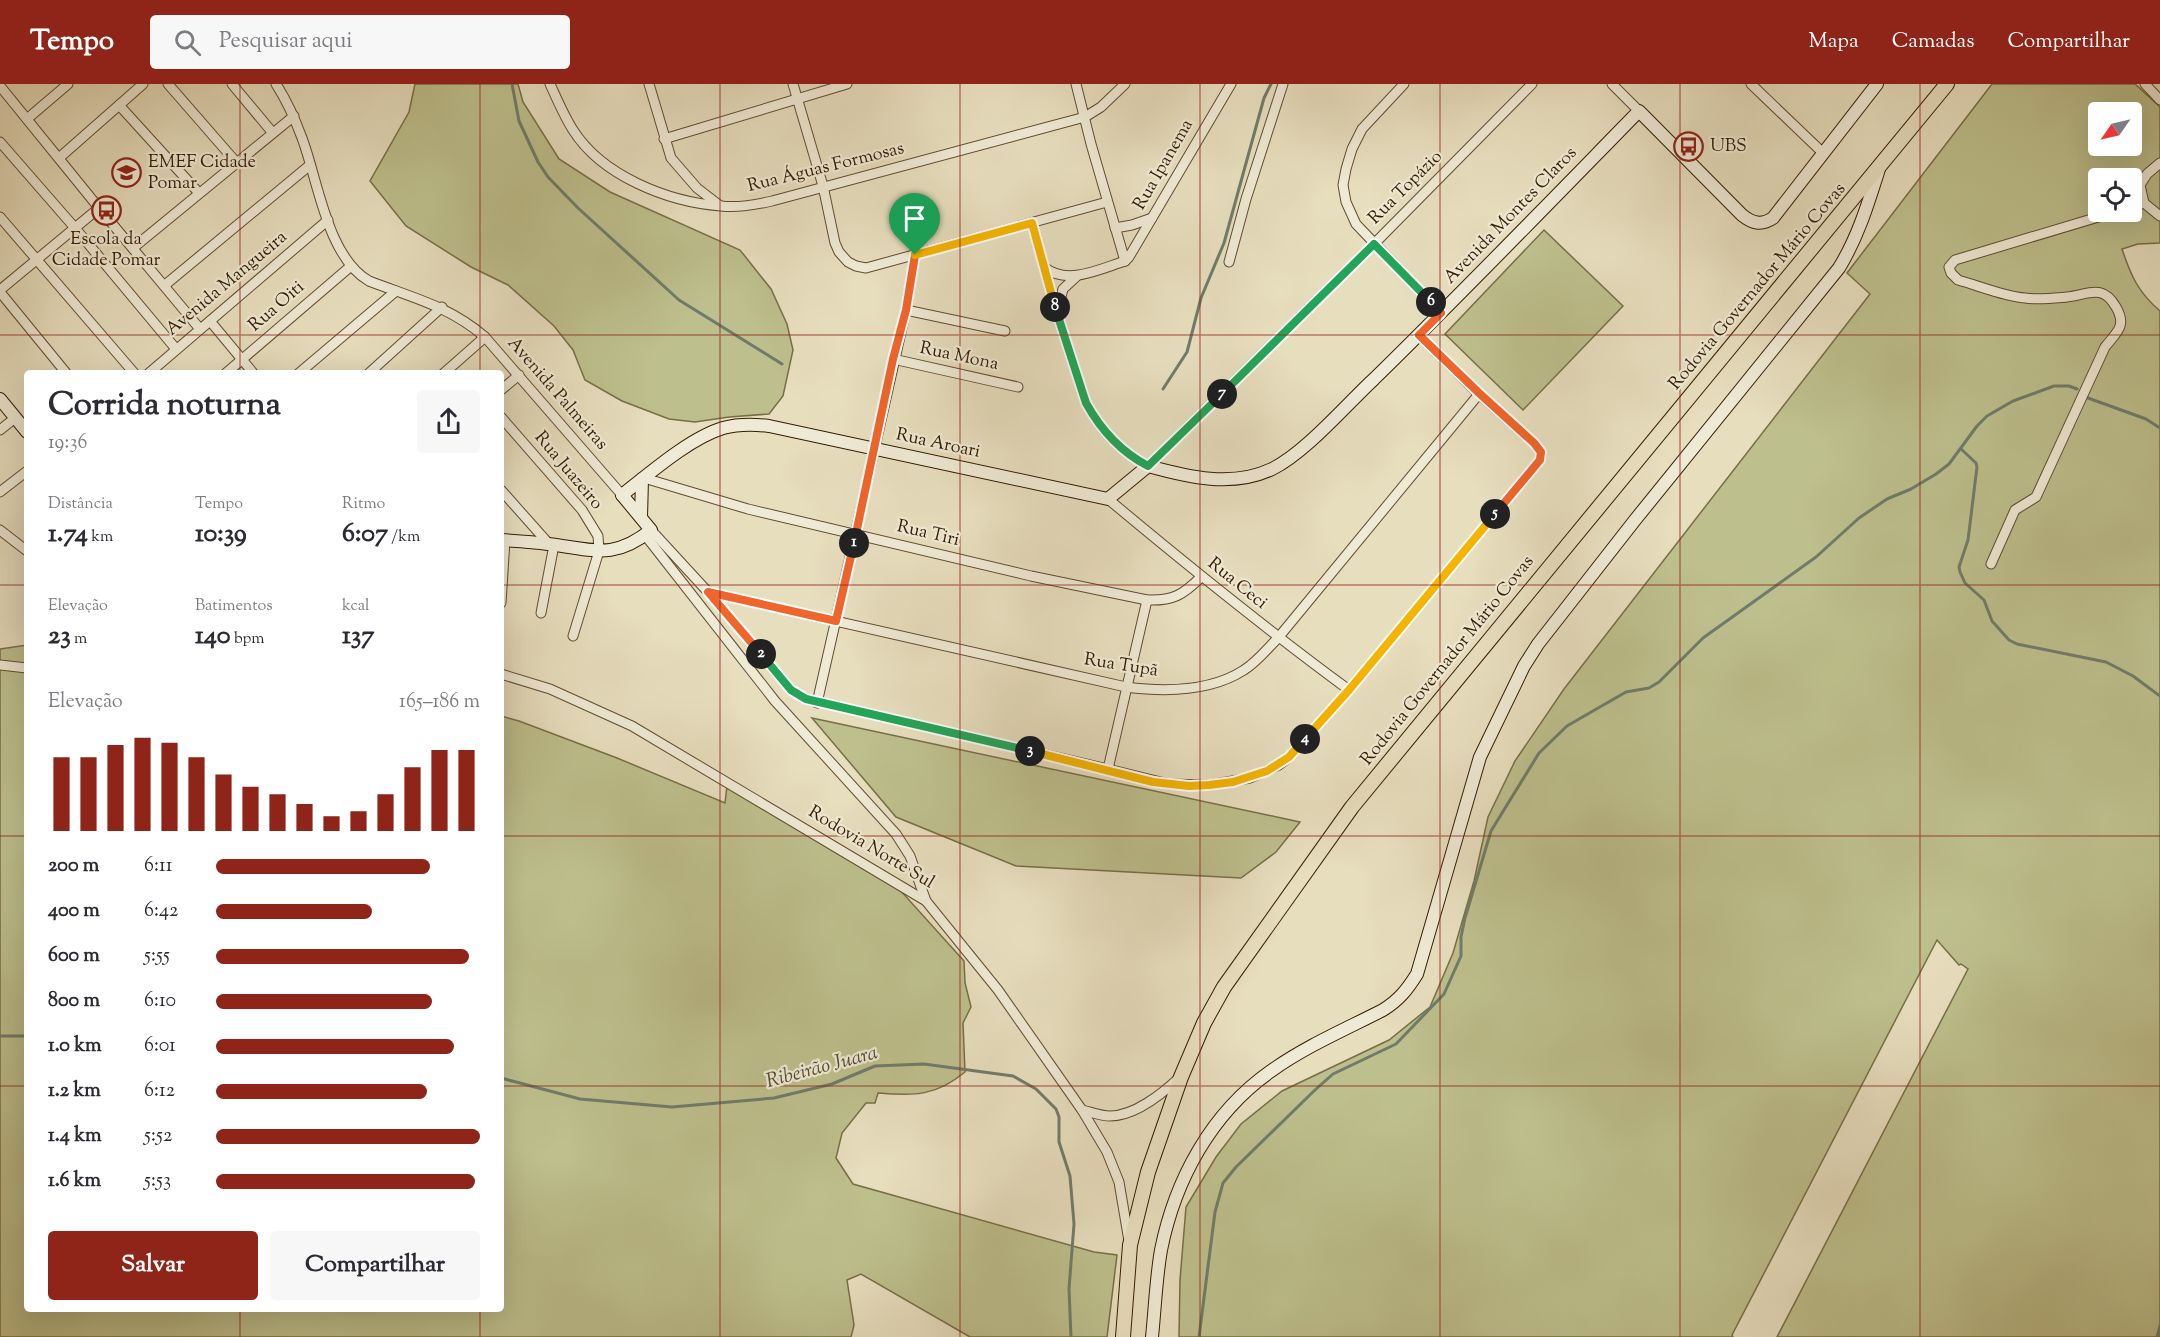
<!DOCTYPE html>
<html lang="pt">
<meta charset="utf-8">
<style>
body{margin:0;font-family:"Sorts Mill Goudy",serif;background:#f7f7f7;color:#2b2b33;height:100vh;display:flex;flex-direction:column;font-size:22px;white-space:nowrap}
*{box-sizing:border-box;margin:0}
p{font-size:20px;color:#7c7c81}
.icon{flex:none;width:33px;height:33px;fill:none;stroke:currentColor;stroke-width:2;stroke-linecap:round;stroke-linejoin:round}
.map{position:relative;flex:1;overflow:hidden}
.drawer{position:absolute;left:24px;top:286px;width:480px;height:942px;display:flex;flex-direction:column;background:#fff;border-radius:6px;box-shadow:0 6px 24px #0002}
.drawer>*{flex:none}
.needle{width:39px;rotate:236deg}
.controls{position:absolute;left:2088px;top:18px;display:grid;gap:12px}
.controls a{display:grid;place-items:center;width:54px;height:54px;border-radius:6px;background:#fff;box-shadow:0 6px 24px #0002;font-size:30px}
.pin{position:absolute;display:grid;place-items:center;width:51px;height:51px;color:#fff;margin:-62px -26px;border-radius:50% 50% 50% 0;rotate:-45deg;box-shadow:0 0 6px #0007}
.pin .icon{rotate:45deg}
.km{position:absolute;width:30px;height:30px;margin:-15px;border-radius:50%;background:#222;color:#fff;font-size:16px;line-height:30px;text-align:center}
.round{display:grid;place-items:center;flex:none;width:63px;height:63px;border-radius:6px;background:#f7f7f7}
.head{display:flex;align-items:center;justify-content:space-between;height:102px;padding:0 24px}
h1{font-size:33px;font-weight:700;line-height:45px}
.metrics{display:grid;grid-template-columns:repeat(3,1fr);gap:9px;height:102px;padding:6px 24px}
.metrics div{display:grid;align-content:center}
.metrics b{font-size:26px;font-weight:700}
.metrics small{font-size:16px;font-weight:400}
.metrics p{font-size:16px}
.chart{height:168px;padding:12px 24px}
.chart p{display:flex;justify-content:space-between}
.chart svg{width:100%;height:108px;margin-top:6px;stroke:#8f2418;stroke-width:6}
.primary-button{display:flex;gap:12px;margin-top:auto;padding:12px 24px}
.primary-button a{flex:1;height:69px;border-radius:6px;background:#8f2418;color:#fff;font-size:24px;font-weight:700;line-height:69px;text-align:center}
.primary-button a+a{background:#f7f7f7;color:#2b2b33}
ul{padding:0 24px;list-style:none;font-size:20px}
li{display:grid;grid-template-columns:96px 72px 1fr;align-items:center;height:45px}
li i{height:15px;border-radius:8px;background:#8f2418}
header{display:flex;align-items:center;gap:36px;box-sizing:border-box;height:84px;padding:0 30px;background:#8f2418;color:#fff}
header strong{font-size:28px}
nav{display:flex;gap:33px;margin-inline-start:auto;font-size:21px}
.search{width:420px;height:54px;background:#f7f7f7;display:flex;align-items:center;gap:15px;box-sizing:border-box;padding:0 21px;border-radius:6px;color:#7c7c81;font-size:22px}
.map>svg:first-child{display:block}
.green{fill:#bdbf8c;stroke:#786e46;stroke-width:1.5;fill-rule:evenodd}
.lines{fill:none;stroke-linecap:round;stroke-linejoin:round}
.stream{stroke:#6f7c6b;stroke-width:3}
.street-casing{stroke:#614c30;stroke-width:11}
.secondary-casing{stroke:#341c00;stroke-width:14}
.primary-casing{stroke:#341c00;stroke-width:16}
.street{stroke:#efead5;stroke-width:9}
.secondary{stroke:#efead5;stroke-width:12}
.primary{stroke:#e7debe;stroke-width:14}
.split-1-casing{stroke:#fff;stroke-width:12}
.split-2-casing{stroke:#fff;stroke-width:12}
.split-3-casing{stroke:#fff;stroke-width:12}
.split-4-casing{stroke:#fff;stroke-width:12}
.split-5-casing{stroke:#fff;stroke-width:12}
.split-6-casing{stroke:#fff;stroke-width:12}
.split-7-casing{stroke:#fff;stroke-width:12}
.split-8-casing{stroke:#fff;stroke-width:12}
.split-9-casing{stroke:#fff;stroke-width:12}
.split-1{stroke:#f0652b;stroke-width:8}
.split-2{stroke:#f0652b;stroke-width:8}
.split-3{stroke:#22a559;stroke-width:8}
.split-4{stroke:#f5b400;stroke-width:8}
.split-5{stroke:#f5b400;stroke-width:8}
.split-6{stroke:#f0652b;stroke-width:8}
.split-7{stroke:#22a559;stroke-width:8}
.split-8{stroke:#22a559;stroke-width:8}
.split-9{stroke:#f5b400;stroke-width:8}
.grid{fill:none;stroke:#8f2418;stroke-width:1.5;stroke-opacity:0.55}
.labels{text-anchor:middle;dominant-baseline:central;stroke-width:4.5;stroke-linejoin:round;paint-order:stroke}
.poi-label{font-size:18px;fill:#341c00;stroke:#efead5;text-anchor:start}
.street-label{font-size:18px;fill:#341c00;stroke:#efead5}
.water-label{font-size:20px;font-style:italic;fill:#524c35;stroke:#efead5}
</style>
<header>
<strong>Tempo</strong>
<div class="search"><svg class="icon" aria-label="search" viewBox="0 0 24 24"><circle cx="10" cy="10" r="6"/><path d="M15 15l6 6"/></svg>Pesquisar aqui</div>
<nav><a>Mapa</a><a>Camadas</a><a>Compartilhar</a></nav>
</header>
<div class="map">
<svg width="2160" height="1253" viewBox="0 0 2160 1253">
<rect width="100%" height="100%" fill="#e7debe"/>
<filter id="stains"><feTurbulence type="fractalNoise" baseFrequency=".00333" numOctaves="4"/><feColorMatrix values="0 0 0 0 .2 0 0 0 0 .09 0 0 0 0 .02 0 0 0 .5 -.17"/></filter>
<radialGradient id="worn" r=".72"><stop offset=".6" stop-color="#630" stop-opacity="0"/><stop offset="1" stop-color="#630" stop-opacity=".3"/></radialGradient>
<g class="green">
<polygon points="415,0 518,0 523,18 559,75 610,108 740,166 771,205 787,240 793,266 783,312 769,330 729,333 695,338 669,335 622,317 585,296 573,266 554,242 508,201 471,183 406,142 370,97 409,28"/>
<path d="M1992,0H2135L2160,23V159L2138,160L2122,165C2131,192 2138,208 2160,227V1253H1777L1968,885L1961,880L1959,881L1937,856L1732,1251L1733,1253H1179L1180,1196L1186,1123L1216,1073L1241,1040L1282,1007L1389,956L1430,923L1453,869L1474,797L1488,733L1515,677L1564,605L1870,210L1847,189ZM2098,28H2132V62H2098ZM2098,94H2132V128H2098Z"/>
<polygon points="1544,146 1623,222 1523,326 1445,250"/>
<path d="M27,561V1226H501V632L519,637L617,674L725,719L727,702L900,806L964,877L965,899L971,923L963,939L965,988C936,1012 915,1012 878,1009L875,1019H866L842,1049L836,1074L853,1100L1094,1168L1117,1171L1107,1253H970L861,1190L847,1196L854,1241L851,1253H0V565Z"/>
<polygon points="812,634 1300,738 1276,768 1241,794 1016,782 896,733"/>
</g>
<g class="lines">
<g class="stream">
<polyline points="512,0 519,37 538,78 548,93 578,124 679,216 782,280"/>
<polyline points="1163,305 1187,268 1201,214 1224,159 1264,14 1271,0"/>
<polyline points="2088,314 2146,335 2160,344"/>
<polyline points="1961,365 1976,379 1977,383 1968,456 1959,483 1960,488 1965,499 1984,516 1992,537 2009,556 2017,560 2106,578 2133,592 2160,612"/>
<polyline points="0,952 27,952"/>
<polyline points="501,994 580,1015 672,1023 774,1014 832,1000 875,982 924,980 1013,992 1036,1005 1056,1025 1059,1033 1059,1058 1070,1092 1074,1140 1069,1205 1071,1253"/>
<polyline points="1199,1253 1215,1128 1223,1099 1236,1083 1315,1006 1333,990 1396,960 1444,910 1461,872 1461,853 1465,834 1491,747 1539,669 1567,642 1579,635 1626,608 1649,604 1659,598 1703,554 1816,473 1859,434 1887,415 1911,405 1936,390 1949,380 1977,342 1987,332 2013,317 2054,302 2069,302 2077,305"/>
<polyline points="2157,1253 2160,1242"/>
</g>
<defs>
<g id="street">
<polyline points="168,0 236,78"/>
<polyline points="232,0 272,48"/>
<path d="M276,0C287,17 295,35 302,54C318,96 327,173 369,197C413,214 449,222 485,253L622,411"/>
<path d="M550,0C557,15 564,32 573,46C602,92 668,118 721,122C738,124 755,121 772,117L1085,33L1101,23L1125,0"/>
<polyline points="649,0 671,74 697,104 719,121"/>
<polyline points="793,0 823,102 835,159 839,168 848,178 856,182 866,184 1107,118"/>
<polyline points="1076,0 1091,60 1125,177"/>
<polyline points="1404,0 1362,45 1352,65 1346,85 1343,101 1346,118 1356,140 1441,229"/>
<polyline points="1612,0 1639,27"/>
<polyline points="1751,0 1823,69"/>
<polyline points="2145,0 2160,16"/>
<polyline points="0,2 99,124 200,245"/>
<polyline points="119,21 199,109"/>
<polyline points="27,35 68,0"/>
<polyline points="664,55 847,0"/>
<polyline points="0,58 75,144 176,265"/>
<polyline points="59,74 143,0"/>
<polyline points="2160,79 2147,90 2140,101 2144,119 2160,132"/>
<polyline points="2132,123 2144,119"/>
<polyline points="0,133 135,290"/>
<path d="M1032,139L1057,230L1086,319C1100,346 1121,368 1148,382L1374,160L1532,0"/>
<polyline points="1115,144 1132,141 1152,134"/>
<polyline points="133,164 294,32"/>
<polyline points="1125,177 1129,173 1231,0"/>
<polyline points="1229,178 1246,115 1283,0"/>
<path d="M1044,183C1067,202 1100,185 1125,177"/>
<polyline points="165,201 310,81"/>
<polyline points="0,206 99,124"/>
<polyline points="0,208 67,290"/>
<polyline points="906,226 1005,247"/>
<polyline points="1057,228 1063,205 1077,192"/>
<polyline points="210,237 254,290"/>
<polyline points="893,275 1018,303"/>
<polyline points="148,290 328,136"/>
<polyline points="225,290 351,182"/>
<polyline points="298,290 396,207"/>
<polyline points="368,290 442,223"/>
<polyline points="443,290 485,253"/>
<polyline points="501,306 519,291"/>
<polyline points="501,333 582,426 598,452 599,467 573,552"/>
<polyline points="0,346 15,334"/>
<path d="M644,394L748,425L1031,492L1147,516C1173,517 1183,511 1201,493"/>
<polyline points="501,406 549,460"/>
<polyline points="0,408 27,387"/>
<path d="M1108,415C1187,481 1266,545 1349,606"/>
<polyline points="0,446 27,467"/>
<polyline points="651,446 708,508 791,606 806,615 1108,685 1169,700 1209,701 1250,694 1279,681 1289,673 1349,606 1540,376 1541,368 1534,359 1479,310 1419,251"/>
<polyline points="645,451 775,617 896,750 910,772 926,817"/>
<path d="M1991,480L2015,426L2036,413L2105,263C2117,248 2127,242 2116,223C2102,199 2088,211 2067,213C2055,214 2038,216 2025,214C2003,212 1980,202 1958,196L1951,189L1949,183L1955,176L2115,128"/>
<path d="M708,508L1126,603C1165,608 1210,608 1244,586C1257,578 1267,565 1278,554L1479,310"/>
<polyline points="501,519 505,456"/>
<polyline points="541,529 554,461"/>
<polyline points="0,581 27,584"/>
<polyline points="501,590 550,605 632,642 926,817 998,906 1082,1026 1107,1068 1119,1098 1129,1157"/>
<polyline points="817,619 906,226 915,171"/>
<polyline points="1108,685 1147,516"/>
<path d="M1082,1026C1091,1028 1101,1032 1110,1032C1134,1032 1162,1010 1179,994"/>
</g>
<g id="secondary">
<polyline points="0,315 27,348"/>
<path d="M622,411C650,389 690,354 723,344C738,340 753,340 769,342L1108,415L1148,382C1188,393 1232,404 1272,385C1305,369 1346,321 1374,295C1464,207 1551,117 1639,27L1742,131C1752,139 1761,142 1773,134L1877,0"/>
<polyline points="641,433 642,395"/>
<path d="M501,456C517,457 533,458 548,460C592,465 613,477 651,446L622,411"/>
<path d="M1152,1253C1155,1224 1156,1195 1161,1166C1175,1096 1211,1029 1271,987C1306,962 1346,945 1383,926C1399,916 1407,906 1417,890L1480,673L1524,582L1538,560L1635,436L1839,184C1858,153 1868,120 1879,85"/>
</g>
<polyline id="primary" points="1123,1253 1130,1161 1148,1088 1181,993 1204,939 1224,903 1352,723 1947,0"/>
</defs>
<use href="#street" class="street-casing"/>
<use href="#secondary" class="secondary-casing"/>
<use href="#primary" class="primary-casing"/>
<use href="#street" class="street"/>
<use href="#secondary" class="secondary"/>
<use href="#primary" class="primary"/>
</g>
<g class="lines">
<defs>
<polyline id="split-1" points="854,459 893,275 906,226 915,171"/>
<polyline id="split-2" points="761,570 708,508 836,537 854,459"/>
<polyline id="split-3" points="761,570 791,606 806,615 1030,667"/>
<polyline id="split-4" points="1030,667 1153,698 1189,702 1209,701 1233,698 1267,687 1289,673 1305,655"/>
<polyline id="split-5" points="1305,655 1349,606 1495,430"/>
<polyline id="split-6" points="1431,218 1441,229 1419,251 1479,309 1534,359 1541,368 1540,376 1495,430"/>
<polyline id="split-7" points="1222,310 1374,160 1431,218"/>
<path id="split-8" d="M1055,223L1086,319C1101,346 1121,368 1148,382L1222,310"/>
<polyline id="split-9" points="915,171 1032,139 1055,223"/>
</defs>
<use href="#split-1" class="split-1-casing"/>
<use href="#split-2" class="split-2-casing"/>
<use href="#split-3" class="split-3-casing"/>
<use href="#split-4" class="split-4-casing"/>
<use href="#split-5" class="split-5-casing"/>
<use href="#split-6" class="split-6-casing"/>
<use href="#split-7" class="split-7-casing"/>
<use href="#split-8" class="split-8-casing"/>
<use href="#split-9" class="split-9-casing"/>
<use href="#split-1" class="split-1"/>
<use href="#split-2" class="split-2"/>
<use href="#split-3" class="split-3"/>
<use href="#split-4" class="split-4"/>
<use href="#split-5" class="split-5"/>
<use href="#split-6" class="split-6"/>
<use href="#split-7" class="split-7"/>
<use href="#split-8" class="split-8"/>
<use href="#split-9" class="split-9"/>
</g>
<path class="grid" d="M240,0V290M480,0V290M720,0V1253M960,0V1253M1200,0V1253M1440,0V1253M1680,0V1253M1920,0V1253M0,251H2160M0,501H27M501,501H2160M0,752H27M501,752H2160M0,1002H27M501,1002H2160M240,1226V1253M480,1226V1253"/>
<defs>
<symbol id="bus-ring" viewBox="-11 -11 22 22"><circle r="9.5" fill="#efead5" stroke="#8f2418" stroke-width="1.5"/><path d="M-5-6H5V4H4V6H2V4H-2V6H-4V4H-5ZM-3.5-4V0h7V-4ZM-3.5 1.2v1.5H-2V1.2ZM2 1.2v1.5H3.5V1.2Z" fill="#8f2418"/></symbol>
<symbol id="school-ring" viewBox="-11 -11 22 22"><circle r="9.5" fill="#efead5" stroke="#8f2418" stroke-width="1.5"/><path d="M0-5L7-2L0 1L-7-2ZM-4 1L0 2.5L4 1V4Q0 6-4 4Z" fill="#8f2418"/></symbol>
</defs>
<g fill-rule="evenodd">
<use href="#bus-ring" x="1672" y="46" width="33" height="33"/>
<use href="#school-ring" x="110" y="72" width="33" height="33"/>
<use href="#bus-ring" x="90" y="110" width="33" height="33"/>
</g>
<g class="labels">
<g class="poi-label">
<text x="1710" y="63">UBS</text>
<text x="148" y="79">EMEF Cidade<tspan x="148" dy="21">Pomar</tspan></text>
<text x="106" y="156" text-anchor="middle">Escola da<tspan x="106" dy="21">Cidade Pomar</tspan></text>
</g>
<g class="street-label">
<text transform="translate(1164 81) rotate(-60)">Rua Ipanema</text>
<text transform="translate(826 84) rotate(-14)">Rua Águas Formosas</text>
<text transform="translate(1406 104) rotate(-45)">Rua Topázio</text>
<text transform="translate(1511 132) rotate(-46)">Avenida Montes Claros</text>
<text transform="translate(227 200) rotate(-40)">Avenida Mangueira</text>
<text transform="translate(1758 203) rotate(-50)">Rodovia Governador Mário Covas</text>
<text transform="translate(277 223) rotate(-41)">Rua Oiti</text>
<text transform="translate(959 273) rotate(12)">Rua Mona</text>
<text transform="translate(557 310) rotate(49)">Avenida Palmeiras</text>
<text transform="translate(938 360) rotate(12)">Rua Aroari</text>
<text transform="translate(568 387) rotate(50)">Rua Juazeiro</text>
<text transform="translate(928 450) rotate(13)">Rua Tiri</text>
<text transform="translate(1237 500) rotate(39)">Rua Ceci</text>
<text transform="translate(1448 577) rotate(-51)">Rodovia Governador Mário Covas</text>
<text transform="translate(1121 582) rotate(9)">Rua Tupã</text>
<text transform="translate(871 764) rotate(31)">Rodovia Norte Sul</text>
</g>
<g class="water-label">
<text transform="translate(822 984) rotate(-15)">Ribeirão Juara</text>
</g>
</g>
<rect width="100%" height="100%" filter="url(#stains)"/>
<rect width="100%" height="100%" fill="url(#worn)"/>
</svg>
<div class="controls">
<a><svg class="needle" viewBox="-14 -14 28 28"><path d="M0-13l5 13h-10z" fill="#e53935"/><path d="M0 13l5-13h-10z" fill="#7c7c81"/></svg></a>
<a><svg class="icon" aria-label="locate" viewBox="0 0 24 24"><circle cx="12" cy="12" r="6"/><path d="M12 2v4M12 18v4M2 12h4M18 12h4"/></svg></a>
</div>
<div class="pin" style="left:915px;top:171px;background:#1e9e55"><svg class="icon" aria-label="arrive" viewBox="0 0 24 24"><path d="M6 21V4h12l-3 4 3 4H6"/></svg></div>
<b class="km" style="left:854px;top:459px">1</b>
<b class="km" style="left:761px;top:570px">2</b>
<b class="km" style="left:1030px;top:667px">3</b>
<b class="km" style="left:1305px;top:655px">4</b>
<b class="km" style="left:1495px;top:430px">5</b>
<b class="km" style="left:1431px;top:218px">6</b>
<b class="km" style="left:1222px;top:310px">7</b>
<b class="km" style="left:1055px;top:223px">8</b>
<section class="drawer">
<div class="head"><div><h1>Corrida noturna</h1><p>19:36</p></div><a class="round"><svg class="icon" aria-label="share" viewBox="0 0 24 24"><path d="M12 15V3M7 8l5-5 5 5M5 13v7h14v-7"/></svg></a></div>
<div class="metrics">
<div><p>Distância</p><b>1.74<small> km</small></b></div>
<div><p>Tempo</p><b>10:39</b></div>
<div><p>Ritmo</p><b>6:07<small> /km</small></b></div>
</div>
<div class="metrics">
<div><p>Elevação</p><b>23<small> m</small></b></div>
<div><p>Batimentos</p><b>140<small> bpm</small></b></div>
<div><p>kcal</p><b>137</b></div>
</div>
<div class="chart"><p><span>Elevação</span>165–186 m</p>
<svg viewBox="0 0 160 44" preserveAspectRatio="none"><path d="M5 44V14M15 44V14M25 44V9M35 44V6M45 44V8M55 44V14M65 44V21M75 44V26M85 44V29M95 44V33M105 44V38M115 44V36M125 44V29M135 44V18M145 44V11M155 44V11"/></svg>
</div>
<ul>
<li><b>200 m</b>6:11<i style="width:81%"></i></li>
<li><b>400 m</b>6:42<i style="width:59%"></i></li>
<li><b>600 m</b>5:55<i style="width:96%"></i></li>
<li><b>800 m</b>6:10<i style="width:82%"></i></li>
<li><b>1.0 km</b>6:01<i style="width:90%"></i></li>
<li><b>1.2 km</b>6:12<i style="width:80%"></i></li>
<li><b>1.4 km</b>5:52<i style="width:100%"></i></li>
<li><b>1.6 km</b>5:53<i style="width:98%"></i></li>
</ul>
<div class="primary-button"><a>Salvar</a><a>Compartilhar</a></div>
</section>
</div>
